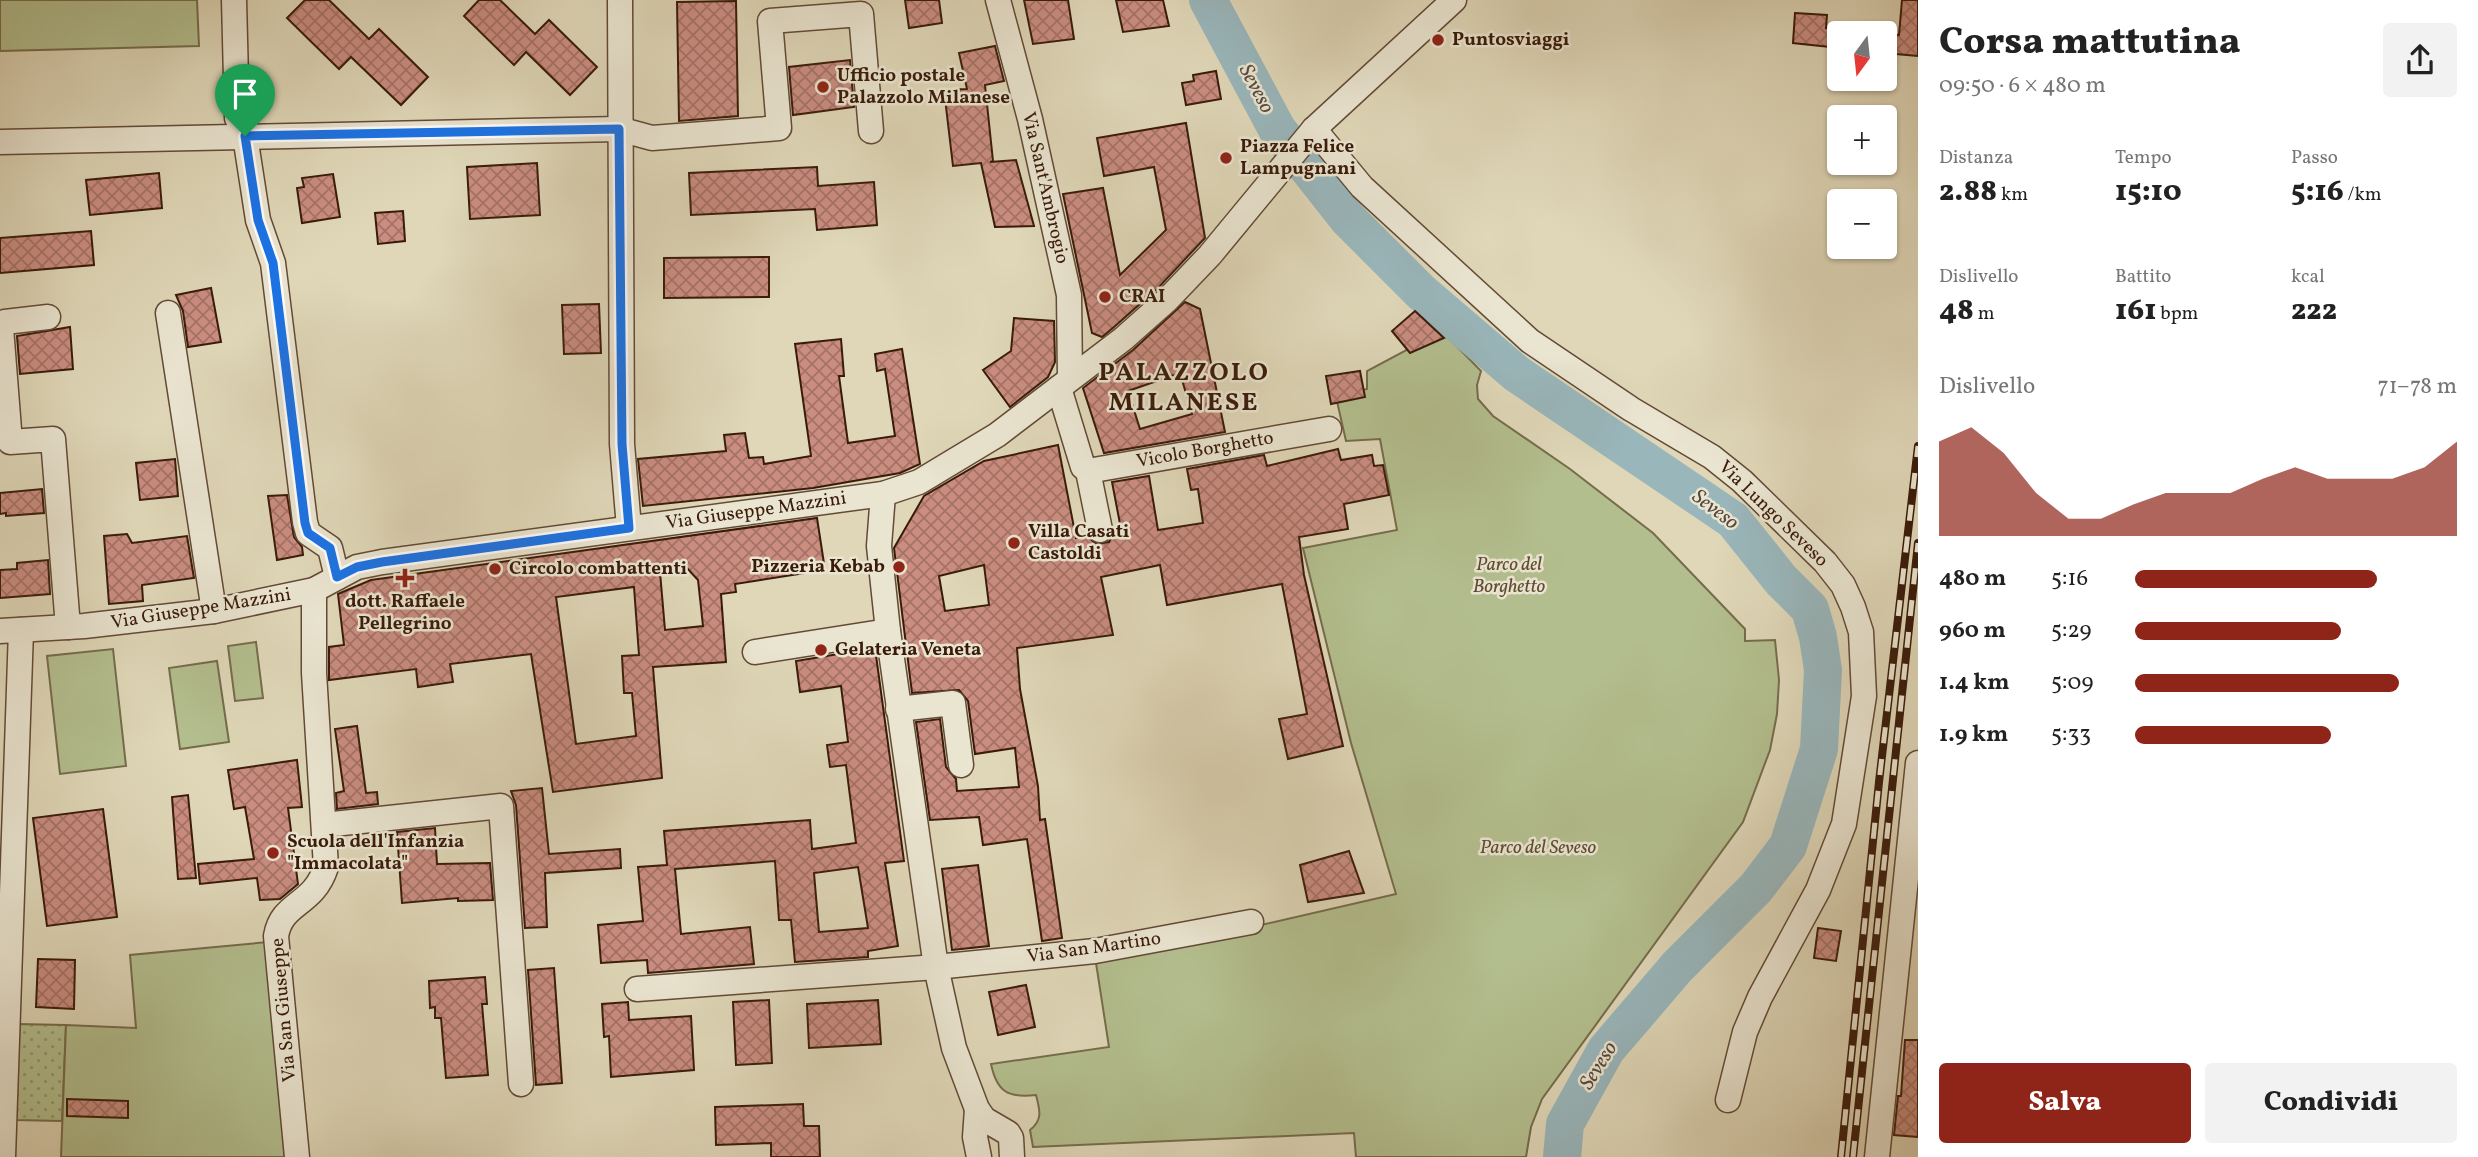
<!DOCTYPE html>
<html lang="it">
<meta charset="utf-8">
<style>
body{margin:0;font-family:Vollkorn,serif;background:#f2f2f2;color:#222;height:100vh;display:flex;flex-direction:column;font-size:26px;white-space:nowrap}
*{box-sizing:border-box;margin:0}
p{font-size:23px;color:#767676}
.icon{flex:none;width:38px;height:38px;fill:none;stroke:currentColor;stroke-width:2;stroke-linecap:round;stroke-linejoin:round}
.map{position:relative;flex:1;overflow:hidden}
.side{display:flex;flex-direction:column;background:#fff;width:560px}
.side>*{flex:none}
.needle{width:46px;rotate:195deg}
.controls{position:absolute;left:1827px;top:21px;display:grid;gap:14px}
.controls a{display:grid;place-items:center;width:70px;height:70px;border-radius:7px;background:#fff;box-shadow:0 2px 5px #0004;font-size:35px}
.pin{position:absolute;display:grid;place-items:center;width:60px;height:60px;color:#fff;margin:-72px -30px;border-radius:50% 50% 50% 0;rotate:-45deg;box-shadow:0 0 7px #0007}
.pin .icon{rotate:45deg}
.round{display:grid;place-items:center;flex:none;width:74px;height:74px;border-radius:7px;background:#f2f2f2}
.summary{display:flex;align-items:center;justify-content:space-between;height:119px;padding:0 21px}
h1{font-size:38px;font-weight:800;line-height:52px}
.metrics{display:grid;grid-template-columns:repeat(3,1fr);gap:10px;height:119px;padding:7px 21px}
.metrics div{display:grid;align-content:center}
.metrics b{font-size:30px;font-weight:800}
.metrics small{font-size:19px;font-weight:400}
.metrics p{font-size:19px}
.chart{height:196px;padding:14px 21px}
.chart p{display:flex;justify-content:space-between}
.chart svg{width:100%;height:126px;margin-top:7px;fill:#8f2418;opacity:.7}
.action{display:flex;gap:14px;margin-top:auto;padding:14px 21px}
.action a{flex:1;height:80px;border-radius:7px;background:#8f2418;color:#fff;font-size:28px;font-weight:800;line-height:80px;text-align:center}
.action a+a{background:#f2f2f2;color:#222}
ul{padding:0 21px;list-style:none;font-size:23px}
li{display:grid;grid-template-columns:112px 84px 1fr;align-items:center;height:52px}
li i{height:18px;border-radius:9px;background:#8f2418}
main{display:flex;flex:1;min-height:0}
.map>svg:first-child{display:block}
.grass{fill:url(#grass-dots);stroke:#766c4c;stroke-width:2}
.green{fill:#b3be8e;stroke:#766c4c;stroke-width:2}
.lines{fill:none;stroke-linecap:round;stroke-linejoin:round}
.river{stroke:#99b6bb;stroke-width:38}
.building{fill:url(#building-cross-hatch);stroke:#3a1b0a;stroke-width:2;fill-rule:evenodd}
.minor-casing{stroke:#634a36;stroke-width:27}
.minor{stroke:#eae5d1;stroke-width:24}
.rail-casing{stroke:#3a1b0a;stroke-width:8}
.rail{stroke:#eae5d1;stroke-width:5;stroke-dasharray:16;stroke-linecap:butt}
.route-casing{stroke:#fff;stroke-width:14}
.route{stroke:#1a73e8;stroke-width:9}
.poi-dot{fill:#8f2418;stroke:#eae5d1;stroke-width:2.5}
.labels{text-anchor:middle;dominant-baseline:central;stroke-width:5;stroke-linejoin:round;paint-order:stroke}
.poi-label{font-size:19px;font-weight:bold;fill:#3a1b0a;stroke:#eae5d1;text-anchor:start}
.street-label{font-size:19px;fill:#3a1b0a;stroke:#eae5d1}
.park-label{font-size:19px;font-style:italic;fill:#5e4c32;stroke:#eae5d1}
.water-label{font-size:21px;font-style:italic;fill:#564a3f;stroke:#eae5d1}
.district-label{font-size:26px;font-weight:bold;letter-spacing:2px;fill:#3a1b0a;stroke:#eae5d1}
</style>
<main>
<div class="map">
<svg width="1918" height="1157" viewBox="0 0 1918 1157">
<defs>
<pattern id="grass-dots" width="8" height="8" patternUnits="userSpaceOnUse" patternTransform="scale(1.75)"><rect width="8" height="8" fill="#b3be8e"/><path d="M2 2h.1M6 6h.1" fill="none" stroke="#939a72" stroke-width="1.8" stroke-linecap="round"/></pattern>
<pattern id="building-cross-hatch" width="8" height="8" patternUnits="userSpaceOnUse" patternTransform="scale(1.75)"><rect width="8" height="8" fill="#ca8d80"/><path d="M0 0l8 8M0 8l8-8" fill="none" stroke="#a57267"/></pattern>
</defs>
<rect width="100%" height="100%" fill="#dfd7b8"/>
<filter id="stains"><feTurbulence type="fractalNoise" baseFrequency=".00286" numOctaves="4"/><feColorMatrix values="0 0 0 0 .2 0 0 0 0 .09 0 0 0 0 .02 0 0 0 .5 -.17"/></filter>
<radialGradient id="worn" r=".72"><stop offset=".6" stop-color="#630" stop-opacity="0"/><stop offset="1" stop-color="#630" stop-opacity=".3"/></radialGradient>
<polygon class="grass" points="17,1024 66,1025 62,1121 15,1120"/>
<g class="green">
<polygon points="0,0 197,0 199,46 0,51"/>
<path d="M1442,331L1481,371L1477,385L1478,399L1493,416L1570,469L1653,533L1745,629V641L1775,640L1779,680L1777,714L1770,750L1743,822L1542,1099L1531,1127L1526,1157H1356L1354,1133L1033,1147L1030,1130C1043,1120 1040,1110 1036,1095C1009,1098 997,1093 991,1064L1109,1047L1096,963L1396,894L1351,743L1303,548L1397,530L1380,439L1346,441L1336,397L1367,389V371Z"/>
<polygon points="256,642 263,698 235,701 228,646"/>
<polygon points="113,649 126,766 60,774 47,656"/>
<polygon points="217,661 229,742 180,749 169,668"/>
<polygon points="268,942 285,1157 61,1157 66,1025 136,1028 130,955"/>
</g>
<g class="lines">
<polyline class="river" points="1208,0 1277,129 1348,219 1421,292 1517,374 1733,520 1781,580 1810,609 1818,637 1823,670 1819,749 1788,846 1756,888 1677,967 1606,1050 1565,1124 1562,1157"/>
</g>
<g class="building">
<polygon points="305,0 329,0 369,39 379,29 428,77 401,105 351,57 339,69 287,18"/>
<polygon points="479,0 500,0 535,34 549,20 597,67 570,95 526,52 514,65 464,16"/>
<polygon points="905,0 939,0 942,23 909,28"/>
<polygon points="1024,0 1068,0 1074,39 1033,44"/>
<polygon points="1116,0 1163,0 1169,26 1123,32"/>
<polygon points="1902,0 1918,0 1918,56 1885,53 1885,34 1899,35"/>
<polygon points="736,1 738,116 679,121 677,2"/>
<polygon points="1795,13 1827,15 1826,28 1839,29 1839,48 1793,43"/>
<polygon points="995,46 1004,81 985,85 993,161 990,162 1016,160 1034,226 995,227 981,163 953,166 944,90 967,89 959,53"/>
<polygon points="850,60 854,107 793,115 789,67"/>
<polygon points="1216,71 1221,99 1186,105 1182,83 1194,81 1193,75"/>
<polygon points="1186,123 1205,238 1157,289 1114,327 1102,337 1092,333 1063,194 1103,188 1120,275 1166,230 1154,167 1104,176 1097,138"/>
<polygon points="537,163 540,215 470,219 467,167"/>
<polygon points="817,167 818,186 874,182 877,225 817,230 815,209 691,215 689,173"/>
<polygon points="159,173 162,208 90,215 86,180"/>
<polygon points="333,174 340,217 302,223 297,188 304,187 302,178"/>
<polygon points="403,211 405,241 378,244 375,213"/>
<polygon points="91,231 94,265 0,273 0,238"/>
<polygon points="769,257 769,297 664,298 664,258"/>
<polygon points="211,288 221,342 188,347 183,311 176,295"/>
<path d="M1185,302L1200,309L1225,432L1104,453L1083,388L1133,350ZM1180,373L1192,414L1140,429L1128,391Z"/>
<polygon points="599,304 601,353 564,354 562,305"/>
<polygon points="1415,311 1444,338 1410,353 1392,331"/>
<polygon points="1014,318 1054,321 1055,362 1048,377 1010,407 983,370 1011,351"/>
<polygon points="70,327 73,369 20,374 17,336"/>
<polygon points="841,339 844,376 839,376 848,443 895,436 885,369 877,371 875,354 902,349 920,464 900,473 813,488 643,506 638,459 726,451 724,435 745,433 749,458 763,457 764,464 811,456 795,344"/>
<polygon points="1360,371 1365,397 1331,404 1326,376"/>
<path d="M1058,445L1076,538L1087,536L1096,544L1109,542L1114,530L1121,529L1112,482L1149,476L1158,530L1203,523L1198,489L1191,490L1187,469L1264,455L1267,466L1338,449L1341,460L1372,455L1374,466L1383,465L1389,495L1344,504L1348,529L1299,537L1304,575L1343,746L1288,759L1279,719L1307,714L1282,584L1167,605L1160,565L1101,577L1113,635L1017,648L1020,689L1038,786L1040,820L1045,819L1062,938L1042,941L1027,839L983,845L979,817L930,820L916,722L940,719L946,767L956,779L957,791L1019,787L1015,748L975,754L968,701L959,690L912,693L894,548L924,496L984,461ZM984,565L989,605L945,611L939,576Z"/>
<polygon points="175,459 178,496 140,500 136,463"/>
<polygon points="42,489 44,513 6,516 6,513 0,514 0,493"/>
<polygon points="287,495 294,537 302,547 303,555 277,560 268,496"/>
<path d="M817,518L825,570L735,584L736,592L721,594L726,662L653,667L662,778L553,792L531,654L450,664L453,682L418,687L416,669L329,680V647L344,645L338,594L371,580ZM686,567L698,580L703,626L665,630L660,572ZM634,587L639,655L622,656L624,693H632L636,736L576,744L556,597Z"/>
<polygon points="127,534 132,543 187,536 194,578 142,585 143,601 109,604 104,536"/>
<polygon points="48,560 50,594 0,598 0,570 17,569 17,563"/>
<path d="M875,648L904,861L885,863L898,946L868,951V957L795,962L791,920H779L775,861L675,869L681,934L750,927L754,964L648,973L647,960L601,963L598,925L643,921L638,867L667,865L664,831L810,820L812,849L856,843L846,765L830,767L827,745L848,742L841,686L800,692L796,661ZM858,867L868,928L819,932L814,873Z"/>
<polygon points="357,726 366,793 377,792 378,804 337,809 336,793 344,791 335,729"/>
<polygon points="297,760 302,807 288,808 298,884 280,899 260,900 257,878 200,884 198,864 254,859 245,807 234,809 228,770"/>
<polygon points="542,788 549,854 620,849 621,868 545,873 547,927 525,928 516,805 511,791"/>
<polygon points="188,795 196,878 178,879 172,797"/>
<polygon points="103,809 117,917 47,926 33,818"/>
<polygon points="435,828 437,864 490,863 493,900 458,901 458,898 402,903 397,832"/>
<polygon points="1349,851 1364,893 1308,902 1300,865"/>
<polygon points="978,865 989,946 952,950 942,869"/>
<polygon points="1818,928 1841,931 1836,961 1814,958"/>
<polygon points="38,959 75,960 74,1009 36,1007"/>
<polygon points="554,968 562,1083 536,1085 528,970"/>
<polygon points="485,977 487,1004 482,1004 488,1075 446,1078 441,1018 435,1018 435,1007 430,1008 429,981"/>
<polygon points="1026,985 1035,1027 998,1035 989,992"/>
<polygon points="769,1000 772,1063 736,1065 733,1002"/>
<polygon points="878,1000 881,1044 809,1048 807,1004"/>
<polygon points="628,1002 629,1020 691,1016 694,1070 611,1077 609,1036 604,1037 602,1004"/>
<polygon points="1905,1040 1918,1040 1918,1137 1894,1135 1898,1096 1901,1096"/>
<polygon points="67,1099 128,1101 128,1118 67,1116"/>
<polygon points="803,1104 804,1126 819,1126 820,1157 771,1157 771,1143 716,1145 715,1107"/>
</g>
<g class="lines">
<defs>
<g id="minor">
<polyline points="234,0 237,118 245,136 258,220 273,263 305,522 308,533 330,548 337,577"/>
<polyline points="620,0 622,444 629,528"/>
<polyline points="998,0 1030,119 1069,295 1070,378"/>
<polyline points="1314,129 1362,187 1530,341 1631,409 1712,457 1742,481 1825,562 1843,585 1853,607 1861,632 1864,696 1844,824 1818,890 1760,997 1745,1032 1728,1100"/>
<polyline points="0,142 619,129 652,138 779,128 770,21 861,14 871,131"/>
<polyline points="168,313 214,611"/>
<polyline points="48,317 5,322 1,328 10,442 53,439 68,627"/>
<polyline points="1059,388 1083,467 1088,471 1329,429"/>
<polyline points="1088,471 1100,530"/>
<polyline points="883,494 879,546 888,631 936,967 954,1048 977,1109 984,1119 1008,1133 1011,1138 1012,1157"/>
<polyline points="0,631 84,626 214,611 314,590 357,567 382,562 883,494 919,482 997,435 1123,339 1167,300 1210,255 1314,129 1454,0"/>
<polyline points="755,652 888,631"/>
<polyline points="898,709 953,703 961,765"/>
<polyline points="324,825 501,806 521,1084"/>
<polyline points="637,989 936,967 1095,951 1251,922"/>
<polyline points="977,1109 975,1137 979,1157"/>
<polyline points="3,1157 21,630"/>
<path d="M297,1157L276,936C282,901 313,907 326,867L314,673V590"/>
<polyline points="1877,1157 1918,763"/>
</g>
</defs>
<use href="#minor" class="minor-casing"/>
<use href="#minor" class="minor"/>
<defs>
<g id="rail">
<polyline points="1841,1157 1879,782 1918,446"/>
<polyline points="1853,1157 1918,543"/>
</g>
</defs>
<use href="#rail" class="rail-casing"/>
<use href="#rail" class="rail"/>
</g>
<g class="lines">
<defs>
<polygon id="route" points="619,129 622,444 629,528 382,562 357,567 337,577 330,548 308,533 305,523 273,263 258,220 245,136"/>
</defs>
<use href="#route" class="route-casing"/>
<use href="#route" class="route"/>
</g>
<g class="poi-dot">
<circle cx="1438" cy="40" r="7"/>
<circle cx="823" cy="87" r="7"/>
<circle cx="1226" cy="158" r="7"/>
<circle cx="1105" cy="297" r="7"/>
<circle cx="1014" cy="543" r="7"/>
<circle cx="899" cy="567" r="7"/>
<circle cx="495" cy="569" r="7"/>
<path d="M401.5 567.5h7v7h7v7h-7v7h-7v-7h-7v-7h7z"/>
<circle cx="821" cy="650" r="7"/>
<circle cx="273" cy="853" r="7"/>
</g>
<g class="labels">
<g class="poi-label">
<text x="1452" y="40">Puntosviaggi</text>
<text x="837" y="76">Ufficio postale<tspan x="837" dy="22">Palazzolo Milanese</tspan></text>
<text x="1240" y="147">Piazza Felice<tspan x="1240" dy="22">Lampugnani</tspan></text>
<text x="1119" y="297">CRAI</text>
<text x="1028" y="532">Villa Casati<tspan x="1028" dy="22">Castoldi</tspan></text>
<text x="885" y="567" text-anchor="end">Pizzeria Kebab</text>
<text x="509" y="569">Circolo combattenti</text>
<text x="405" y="602" text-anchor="middle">dott. Raffaele<tspan x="405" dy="22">Pellegrino</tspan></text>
<text x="835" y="650">Gelateria Veneta</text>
<text x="287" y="842">Scuola dell'Infanzia<tspan x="287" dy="22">"Immacolata"</tspan></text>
</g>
<g class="street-label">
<text transform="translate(1045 188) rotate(77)">Via Sant'Ambrogio</text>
<text transform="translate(1205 450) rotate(-10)">Vicolo Borghetto</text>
<text transform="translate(756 511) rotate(-8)">Via Giuseppe Mazzini</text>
<text transform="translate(1773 514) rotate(44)">Via Lungo Seveso</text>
<text transform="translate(201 609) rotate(-9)">Via Giuseppe Mazzini</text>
<text transform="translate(1094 948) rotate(-8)">Via San Martino</text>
<text transform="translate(284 1010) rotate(-95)">Via San Giuseppe</text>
</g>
<g class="park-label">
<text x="1509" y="565">Parco del<tspan x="1509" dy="22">Borghetto</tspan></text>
<text x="1538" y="848">Parco del Seveso</text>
</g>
<g class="water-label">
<text transform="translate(1256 89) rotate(62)">Seveso</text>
<text transform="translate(1715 510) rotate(37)">Seveso</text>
<text transform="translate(1599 1066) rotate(-58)">Seveso</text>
</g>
<g class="district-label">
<text x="1184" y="373">PALAZZOLO<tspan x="1184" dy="30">MILANESE</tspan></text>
</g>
</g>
<rect width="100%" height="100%" filter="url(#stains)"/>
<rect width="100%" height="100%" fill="url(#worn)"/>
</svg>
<div class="controls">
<a><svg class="needle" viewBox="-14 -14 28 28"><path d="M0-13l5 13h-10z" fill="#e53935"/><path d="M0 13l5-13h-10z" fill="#767676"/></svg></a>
<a>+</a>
<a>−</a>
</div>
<div class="pin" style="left:245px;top:136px;background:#1e9e55"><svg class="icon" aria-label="arrive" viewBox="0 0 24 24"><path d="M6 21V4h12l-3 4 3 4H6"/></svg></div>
</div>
<section class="side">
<div class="summary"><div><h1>Corsa mattutina</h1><p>09:50 · 6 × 480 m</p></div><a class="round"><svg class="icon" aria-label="share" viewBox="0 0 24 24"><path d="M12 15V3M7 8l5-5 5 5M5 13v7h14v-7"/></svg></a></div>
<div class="metrics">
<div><p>Distanza</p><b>2.88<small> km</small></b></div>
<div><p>Tempo</p><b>15:10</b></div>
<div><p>Passo</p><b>5:16<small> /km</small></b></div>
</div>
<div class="metrics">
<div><p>Dislivello</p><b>48<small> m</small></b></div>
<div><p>Battito</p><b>161<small> bpm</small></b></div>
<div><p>kcal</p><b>222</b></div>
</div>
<div class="chart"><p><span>Dislivello</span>71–78 m</p>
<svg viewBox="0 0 160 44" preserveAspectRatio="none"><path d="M0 44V11L10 6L20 15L30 29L40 38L50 38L60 33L70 29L80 29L90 29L100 24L110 20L120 24L130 24L140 24L150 20L160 11V44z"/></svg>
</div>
<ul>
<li><b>480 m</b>5:16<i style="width:75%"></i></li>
<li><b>960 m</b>5:29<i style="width:64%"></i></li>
<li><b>1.4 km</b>5:09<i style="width:82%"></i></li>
<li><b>1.9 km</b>5:33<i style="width:61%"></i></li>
</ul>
<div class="action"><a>Salva</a><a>Condividi</a></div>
</section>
</main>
